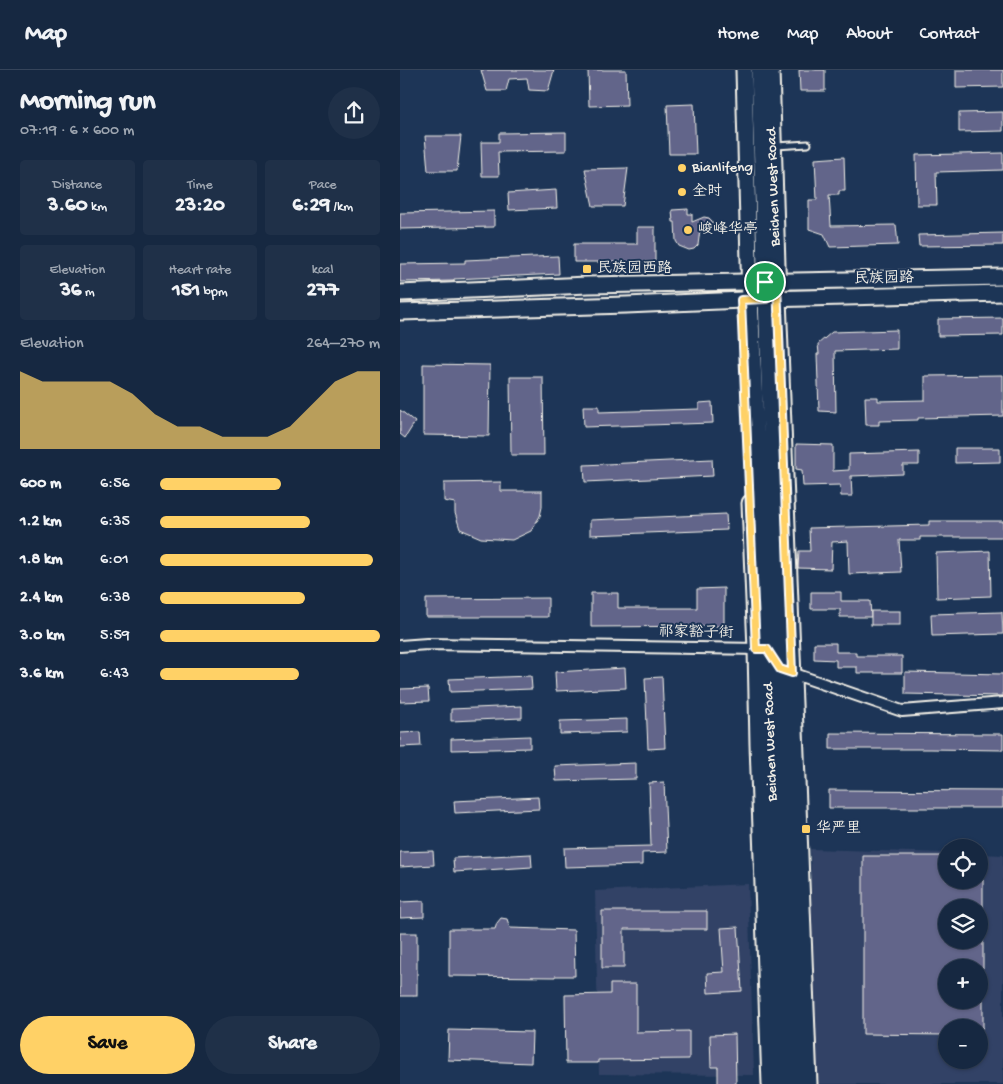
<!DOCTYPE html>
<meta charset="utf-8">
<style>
body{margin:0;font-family:"Gochi Hand","LXGW WenKai TC",sans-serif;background:#1f3048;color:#f1f3f6;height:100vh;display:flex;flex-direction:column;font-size:19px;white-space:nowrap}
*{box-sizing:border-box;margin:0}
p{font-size:16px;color:#9ea6b1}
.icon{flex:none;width:28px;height:28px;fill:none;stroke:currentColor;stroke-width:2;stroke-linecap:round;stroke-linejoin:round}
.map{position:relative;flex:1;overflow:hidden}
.side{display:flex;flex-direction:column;background:#162841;width:400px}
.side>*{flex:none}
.fabs{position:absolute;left:538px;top:769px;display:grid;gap:10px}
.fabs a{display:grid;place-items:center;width:50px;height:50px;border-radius:50%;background:#162841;box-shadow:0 1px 4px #0004,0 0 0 1px #35445a;font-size:25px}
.pin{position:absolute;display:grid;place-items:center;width:42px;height:42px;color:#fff;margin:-21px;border:2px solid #fff;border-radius:50%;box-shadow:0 1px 5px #0007}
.round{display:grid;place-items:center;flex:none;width:52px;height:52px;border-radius:26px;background:#1f3048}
.headline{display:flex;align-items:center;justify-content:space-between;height:85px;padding:0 20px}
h1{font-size:28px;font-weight:700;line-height:38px}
.stats{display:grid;grid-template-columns:repeat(3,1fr);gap:8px;height:85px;padding:5px 20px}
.stats div{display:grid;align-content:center;border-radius:5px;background:#1f3048;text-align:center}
.stats b{font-size:21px;font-weight:700}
.stats small{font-size:14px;font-weight:400}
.stats p{font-size:14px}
.chart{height:140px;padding:10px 20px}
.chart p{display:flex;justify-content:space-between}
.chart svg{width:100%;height:90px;margin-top:5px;fill:#ffd166;opacity:.7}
.cta{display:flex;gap:10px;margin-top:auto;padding:10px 20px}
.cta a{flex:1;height:58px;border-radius:30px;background:#ffd166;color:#111;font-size:20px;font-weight:700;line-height:58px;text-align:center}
.cta a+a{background:#1f3048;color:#f1f3f6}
ul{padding:0 20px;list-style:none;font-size:16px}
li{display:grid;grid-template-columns:80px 60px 1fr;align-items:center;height:38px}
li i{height:12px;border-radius:6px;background:#ffd166}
header{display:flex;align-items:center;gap:30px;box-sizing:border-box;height:70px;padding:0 25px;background:#162841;border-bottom:1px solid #35445a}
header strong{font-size:24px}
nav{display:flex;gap:28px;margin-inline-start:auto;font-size:18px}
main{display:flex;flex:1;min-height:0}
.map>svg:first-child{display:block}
.built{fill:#324366;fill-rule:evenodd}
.building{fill:#62658a;stroke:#f4f1e8}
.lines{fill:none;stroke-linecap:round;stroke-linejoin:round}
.lane-casing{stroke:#f4f1e8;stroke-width:9}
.street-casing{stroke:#f4f1e8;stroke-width:14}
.secondary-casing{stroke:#f4f1e8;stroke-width:19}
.lane{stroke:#1d3557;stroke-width:5}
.street{stroke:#1d3557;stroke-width:10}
.secondary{stroke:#1d3557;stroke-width:15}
.route-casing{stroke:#fff;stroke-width:10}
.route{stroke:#ffd166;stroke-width:6}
.poi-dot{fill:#ffd166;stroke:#1d3557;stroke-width:2}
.labels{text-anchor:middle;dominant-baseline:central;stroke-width:4;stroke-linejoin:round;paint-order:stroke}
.poi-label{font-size:15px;fill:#f4f1e8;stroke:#1d3557;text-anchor:start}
.street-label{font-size:15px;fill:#f4f1e8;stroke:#1d3557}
</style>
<header>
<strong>Map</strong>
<nav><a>Home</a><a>Map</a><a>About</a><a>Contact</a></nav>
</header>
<main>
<section class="side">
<div class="headline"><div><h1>Morning run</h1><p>07:19 · 6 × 600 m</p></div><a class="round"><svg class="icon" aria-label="share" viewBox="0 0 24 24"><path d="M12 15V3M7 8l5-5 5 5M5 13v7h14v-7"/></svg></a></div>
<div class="stats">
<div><p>Distance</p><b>3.60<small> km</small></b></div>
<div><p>Time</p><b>23:20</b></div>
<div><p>Pace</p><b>6:29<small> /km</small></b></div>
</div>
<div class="stats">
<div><p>Elevation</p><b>36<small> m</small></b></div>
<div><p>Heart rate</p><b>151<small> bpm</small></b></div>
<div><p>kcal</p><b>277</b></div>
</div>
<div class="chart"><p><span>Elevation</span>264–270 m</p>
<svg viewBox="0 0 160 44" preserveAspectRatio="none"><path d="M0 44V6L10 11L20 11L30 11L40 11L50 17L60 27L70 33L80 33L90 38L100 38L110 38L120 33L130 22L140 11L150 6L160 6V44z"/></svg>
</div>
<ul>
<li><b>600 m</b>6:56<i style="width:55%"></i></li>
<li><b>1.2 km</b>6:35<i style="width:68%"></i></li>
<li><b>1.8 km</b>6:01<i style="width:97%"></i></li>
<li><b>2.4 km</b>6:38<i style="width:66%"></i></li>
<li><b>3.0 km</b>5:59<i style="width:100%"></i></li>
<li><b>3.6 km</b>6:43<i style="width:63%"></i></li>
</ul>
<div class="cta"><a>Save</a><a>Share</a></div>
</section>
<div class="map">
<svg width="603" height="1014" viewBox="0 0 603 1014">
<rect width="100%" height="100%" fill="#1d3557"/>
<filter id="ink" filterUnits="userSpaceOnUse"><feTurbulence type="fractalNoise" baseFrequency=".02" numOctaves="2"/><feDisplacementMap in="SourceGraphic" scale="10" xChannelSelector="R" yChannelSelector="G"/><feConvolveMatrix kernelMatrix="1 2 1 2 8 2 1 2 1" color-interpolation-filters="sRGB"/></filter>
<g filter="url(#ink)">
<g class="built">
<path d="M410,779L546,783V810H579V784L603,785V1014H417ZM546,838H579V870H546ZM546,898H579V930H546ZM546,958H579V990H546Z"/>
<polygon points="348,814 354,1005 199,1004 195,821"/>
</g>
<g class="building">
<polygon points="81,0 154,0 148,21 129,20 127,8 109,9 106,21 87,21"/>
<polygon points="188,0 226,0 227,35 189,36"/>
<polygon points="399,0 425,0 425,21 400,21"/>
<polygon points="556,0 603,0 603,17 556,18"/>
<polygon points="294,34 296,84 269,84 267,35"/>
<polygon points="603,42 603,61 559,62 559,43"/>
<polygon points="166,62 166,81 98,82 99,106 82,106 81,72 99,72 99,63"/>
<polygon points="25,66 61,66 57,101 28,101"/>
<polygon points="603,83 603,100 536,102 537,135 517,135 516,85"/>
<polygon points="444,87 445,121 439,121 439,125 429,125 431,156 496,155 498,175 430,177 424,164 409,159 409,130 417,130 415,89"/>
<polygon points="228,98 223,136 193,136 185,99"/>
<polygon points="156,120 157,138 109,140 108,123"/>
<polygon points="288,139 288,144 292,144 292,152 304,147 309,148 312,151 312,156 309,159 300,160 298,175 294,179 289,180 279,176 276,171 275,152 273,152 272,140"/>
<polygon points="94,141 94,157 0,159 0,143"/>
<polygon points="237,157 255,157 255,192 174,192 174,174 237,174"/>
<polygon points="603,163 603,175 519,176 518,165"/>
<polygon points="158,186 159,204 54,209 54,211 0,212 0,194 65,193 65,190"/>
<polygon points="603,248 603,265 538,266 538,249"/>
<polygon points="497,260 497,279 435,281 436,342 419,341 417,284 419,284 418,274 432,262"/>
<polygon points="23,294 90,295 89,366 23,365"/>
<polygon points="603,305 603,346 518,348 518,350 479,351 479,355 466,355 465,327 478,327 478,331 525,330 525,306"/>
<polygon points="110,307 143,307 144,385 111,385"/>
<polygon points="312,332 313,353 184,357 183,336 199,336 199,342 299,339 299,333"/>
<polygon points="0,340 15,352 5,368 0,364"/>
<polygon points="396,374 433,375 433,401 449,400 449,384 519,382 519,395 503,395 503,404 451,406 452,426 441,426 440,415 403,416 402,400 396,399"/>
<polygon points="555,378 600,378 600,392 555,393"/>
<polygon points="312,389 313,406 185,412 184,395"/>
<polygon points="101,412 101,421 142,421 142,437 140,446 131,461 112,470 81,468 60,459 55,443 55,433 44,431 44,413"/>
<polygon points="326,444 327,460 190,465 190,450"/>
<polygon points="529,451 603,451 603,467 520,467 520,470 499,470 501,502 449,504 448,471 432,472 431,499 398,498 399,481 410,481 409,458 529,455"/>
<polygon points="590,481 591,526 537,528 536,483"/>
<polygon points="324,518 324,556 191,557 191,523 218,523 218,538 297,538 297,519"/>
<polygon points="411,522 441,522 441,531 470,531 471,547 440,547 440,539 411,539"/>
<polygon points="148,528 148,547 26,547 26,529"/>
<rect x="471" y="541" width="29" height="14"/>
<polygon points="602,542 603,564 532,566 531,544"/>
<polygon points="414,573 436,573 436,582 456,582 456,586 502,586 502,603 457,603 457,597 436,597 436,590 414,589"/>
<polygon points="225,598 226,618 156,621 155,602"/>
<polygon points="505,602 603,604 603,626 505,624"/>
<polygon points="131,606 132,619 50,622 49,609"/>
<polygon points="262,607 265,678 248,679 245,608"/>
<polygon points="28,618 29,631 0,632 0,619"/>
<polygon points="122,636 122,648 51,651 51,639"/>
<polygon points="227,649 227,662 160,664 160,651"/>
<polygon points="20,662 21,676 0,677 0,663"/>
<polygon points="430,663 603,664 603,680 530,679 430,679"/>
<polygon points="130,666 130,678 51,680 51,669"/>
<polygon points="236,693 236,709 156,711 155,696"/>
<polygon points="264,712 267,782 242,783 242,795 165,797 164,778 251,776 249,713"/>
<polygon points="429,720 603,721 603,738 429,738"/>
<polygon points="138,727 139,739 55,743 54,731"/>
<polygon points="33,781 34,795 0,797 0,782"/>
<polygon points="131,784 132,797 54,802 53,788"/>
<polygon points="463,786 546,786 546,810 583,810 583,838 546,838 546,870 583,870 583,898 546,898 546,930 583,930 583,958 546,958 546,965 463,964"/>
<polygon points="24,831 24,847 0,848 0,832"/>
<polygon points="202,841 307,841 307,859 224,859 224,898 202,898"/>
<polygon points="101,848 107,849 110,858 174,860 175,906 155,906 155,907 49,906 49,859 95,859 97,853"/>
<polygon points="338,857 342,921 308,923 307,903 324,902 321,858"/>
<rect x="0" y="863" width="17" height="63"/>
<polygon points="210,914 236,914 236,962 289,961 289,989 198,990 198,993 166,993 165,925 210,924"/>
<polygon points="49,960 132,962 131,993 48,990"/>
<polygon points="335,964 336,1014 318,1014 318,997 311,997 310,965"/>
</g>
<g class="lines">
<defs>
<polyline id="lane" points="376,76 408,74"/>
<g id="street">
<polyline points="0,576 27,574 361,579"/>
<polyline points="389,602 502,641 603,633"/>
</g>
<g id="secondary">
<polyline points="344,0 350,229 367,579 384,1014"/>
<polyline points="359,0 366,229 395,1014"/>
<polyline points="371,0 378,228 409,1014"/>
<polyline points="0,223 188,215 603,207"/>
<polyline points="0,242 226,235 366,229 603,223"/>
<polyline points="350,433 356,579 358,674 370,1014"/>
</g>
</defs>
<use href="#lane" class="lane-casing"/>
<use href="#street" class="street-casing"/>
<use href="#secondary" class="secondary-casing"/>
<use href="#lane" class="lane"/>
<use href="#street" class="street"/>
<use href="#secondary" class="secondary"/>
</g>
</g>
<g class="lines" filter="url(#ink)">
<defs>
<polygon id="route" points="365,212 377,212 392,603 380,599 367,579 356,579 341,230 366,229"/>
</defs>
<use href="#route" class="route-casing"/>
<use href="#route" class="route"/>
</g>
<g class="poi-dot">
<circle cx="282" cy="98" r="5"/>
<circle cx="282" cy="122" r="5"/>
<circle cx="288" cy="160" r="5"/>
<rect x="182" y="194" width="10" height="10" rx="2.5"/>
<rect x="401" y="754" width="10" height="10" rx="2.5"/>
</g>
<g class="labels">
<g class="poi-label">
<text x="292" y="98">Bianlifeng</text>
<text x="292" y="122">全时</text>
<text x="298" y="160">峻峰华亭</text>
<text x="197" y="199">民族园西路</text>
<text x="416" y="759">华严里</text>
</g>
<g class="street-label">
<text transform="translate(374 117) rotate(-92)">Beichen West Road</text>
<text transform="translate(484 209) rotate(-1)">民族园路</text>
<text transform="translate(296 563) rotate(1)">祁家豁子街</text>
<text transform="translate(371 672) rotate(-92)">Beichen West Road</text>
</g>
</g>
</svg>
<div class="fabs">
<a><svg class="icon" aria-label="locate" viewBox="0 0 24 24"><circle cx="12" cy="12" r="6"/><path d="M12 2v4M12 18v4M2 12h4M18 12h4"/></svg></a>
<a><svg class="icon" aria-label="layers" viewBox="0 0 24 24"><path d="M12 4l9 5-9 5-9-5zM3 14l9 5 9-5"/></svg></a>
<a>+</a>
<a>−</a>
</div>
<div class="pin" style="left:365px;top:212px;background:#1e9e55"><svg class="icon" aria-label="arrive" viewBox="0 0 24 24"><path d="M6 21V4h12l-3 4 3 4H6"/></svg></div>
</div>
</main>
